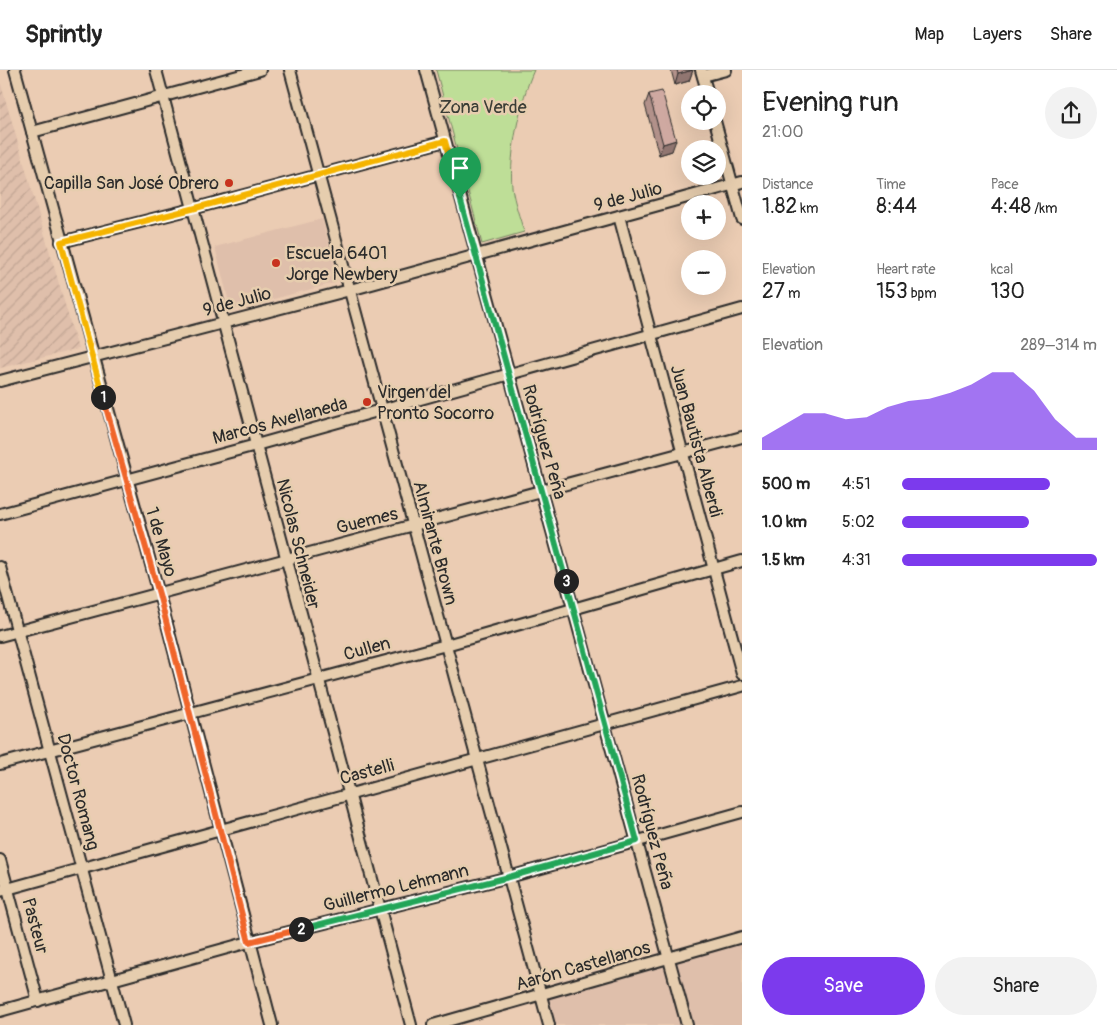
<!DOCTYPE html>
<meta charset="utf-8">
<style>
body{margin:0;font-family:Pangolin,sans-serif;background:#f2f2f2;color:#222;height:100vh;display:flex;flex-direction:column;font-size:19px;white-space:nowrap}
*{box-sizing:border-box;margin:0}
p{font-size:16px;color:#767676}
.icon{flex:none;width:28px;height:28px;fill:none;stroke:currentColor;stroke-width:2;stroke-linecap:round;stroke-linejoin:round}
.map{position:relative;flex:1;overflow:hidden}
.drawer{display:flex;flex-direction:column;background:#fff;width:375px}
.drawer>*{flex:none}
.buttons{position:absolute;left:681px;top:15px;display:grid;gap:10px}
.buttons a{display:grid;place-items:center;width:45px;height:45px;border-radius:50%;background:#fff;box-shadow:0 5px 20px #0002;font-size:25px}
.pin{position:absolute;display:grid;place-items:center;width:42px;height:42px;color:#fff;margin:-51px -21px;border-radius:50% 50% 50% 0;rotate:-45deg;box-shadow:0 0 5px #0007}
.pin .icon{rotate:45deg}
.km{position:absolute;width:25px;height:25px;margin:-12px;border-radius:50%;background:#222;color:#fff;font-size:14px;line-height:25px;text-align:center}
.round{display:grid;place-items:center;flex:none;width:52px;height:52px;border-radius:26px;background:#f2f2f2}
.summary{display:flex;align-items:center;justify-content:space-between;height:85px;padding:0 20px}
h1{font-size:28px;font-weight:600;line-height:38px}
.figures{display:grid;grid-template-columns:repeat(3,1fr);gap:8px;height:85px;padding:5px 20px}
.figures div{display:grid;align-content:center}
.figures b{font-size:21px;font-weight:600}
.figures small{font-size:14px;font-weight:400}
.figures p{font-size:14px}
.chart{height:140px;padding:10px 20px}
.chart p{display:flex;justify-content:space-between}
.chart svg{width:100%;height:90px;margin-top:5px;fill:#7c3aed;opacity:.7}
.action{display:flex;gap:10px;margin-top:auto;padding:10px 20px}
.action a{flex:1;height:58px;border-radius:30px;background:#7c3aed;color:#fff;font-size:20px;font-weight:600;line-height:58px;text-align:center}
.action a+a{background:#f2f2f2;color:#222}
ul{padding:0 20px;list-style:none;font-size:16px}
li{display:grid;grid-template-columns:80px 60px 1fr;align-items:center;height:38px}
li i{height:12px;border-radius:6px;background:#7c3aed}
header{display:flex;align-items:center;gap:30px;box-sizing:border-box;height:70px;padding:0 25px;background:#fff;border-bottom:1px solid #e0e0e0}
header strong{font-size:24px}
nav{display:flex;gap:28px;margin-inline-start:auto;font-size:18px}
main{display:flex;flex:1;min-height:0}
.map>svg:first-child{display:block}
.built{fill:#dfbfab}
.industrial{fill:url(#industrial-furrows)}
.green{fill:#bede97;stroke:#748461}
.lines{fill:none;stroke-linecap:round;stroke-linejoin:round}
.street-casing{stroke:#2b2b2b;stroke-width:14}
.street{stroke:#e6cdae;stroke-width:10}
.wall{fill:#b2918a;stroke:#2b2b2b}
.shaded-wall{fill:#917671;stroke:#2b2b2b}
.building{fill:#cfa9a1;stroke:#2b2b2b}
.split-1-casing{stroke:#fff;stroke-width:10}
.split-2-casing{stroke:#fff;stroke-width:10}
.split-3-casing{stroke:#fff;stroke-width:10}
.split-4-casing{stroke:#fff;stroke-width:10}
.split-1{stroke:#f5b400;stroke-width:6}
.split-2{stroke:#f0652b;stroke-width:6}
.split-3{stroke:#22a559;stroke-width:6}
.split-4{stroke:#22a559;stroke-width:6}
.poi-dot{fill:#c8321e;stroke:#e6cdae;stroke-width:2}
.labels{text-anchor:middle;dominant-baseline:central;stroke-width:5;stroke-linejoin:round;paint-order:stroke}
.park-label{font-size:18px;fill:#3a3d36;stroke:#e6cdae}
.poi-label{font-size:18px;fill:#2b2b2b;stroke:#e6cdae;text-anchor:start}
.street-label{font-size:18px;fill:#2b2b2b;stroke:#e6cdae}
</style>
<header>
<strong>Sprintly</strong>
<nav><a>Map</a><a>Layers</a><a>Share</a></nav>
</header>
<main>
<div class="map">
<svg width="742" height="955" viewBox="0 0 742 955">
<defs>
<pattern id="industrial-furrows" width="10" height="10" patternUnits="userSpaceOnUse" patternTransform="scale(1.25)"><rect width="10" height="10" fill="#dfbfab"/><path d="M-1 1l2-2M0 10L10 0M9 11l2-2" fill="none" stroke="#c0a493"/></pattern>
</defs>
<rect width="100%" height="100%" fill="#ebccb3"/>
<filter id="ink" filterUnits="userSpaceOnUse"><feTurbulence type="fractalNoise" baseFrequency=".02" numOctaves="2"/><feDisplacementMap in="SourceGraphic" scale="10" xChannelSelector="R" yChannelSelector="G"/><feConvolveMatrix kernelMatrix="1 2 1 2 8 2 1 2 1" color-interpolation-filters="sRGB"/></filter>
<g filter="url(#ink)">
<g class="built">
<polygon points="322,149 338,209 334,213 236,239 230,236 215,177"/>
<polygon points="742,867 742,955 549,955 541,924"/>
</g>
<polygon class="industrial" points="0,11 78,279 0,298"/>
<path class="green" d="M436,0H534C520,31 509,83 512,117C514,132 520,148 524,162L482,174Z"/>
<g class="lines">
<defs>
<g id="street">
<polyline points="15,0 159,524 272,955"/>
<polyline points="156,0 411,955"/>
<polyline points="290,0 549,955"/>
<polyline points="426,0 687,955"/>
<polyline points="701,0 708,24"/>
<polyline points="703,6 726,0"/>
<polyline points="715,51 742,149"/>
<polyline points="32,62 260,0"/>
<polyline points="619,146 742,604"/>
<polyline points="61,172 192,139 445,71"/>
<polyline points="0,311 350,220 742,112"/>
<polyline points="0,444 256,375 742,239"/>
<polyline points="0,497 124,955"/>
<polyline points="0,566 742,367"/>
<polyline points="0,694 446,575 742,491"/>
<polyline points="0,790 38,931"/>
<polyline points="0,821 742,616"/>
<polyline points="0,941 249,872 509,807 742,742"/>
<polyline points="433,955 742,867"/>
</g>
</defs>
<use href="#street" class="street-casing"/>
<use href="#street" class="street"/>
</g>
<g class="wall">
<polygon points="671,0 693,0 689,11 675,15"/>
<polygon points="649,24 672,81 659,85 645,35"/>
</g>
<g class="shaded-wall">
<polygon points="693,0 689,11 675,15 678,4"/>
<polygon points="676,70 672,81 659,85 663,74"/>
</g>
<g class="building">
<polygon points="677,0 693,0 678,4"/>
<polygon points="662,21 676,70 663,74 649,24"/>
</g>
</g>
<g class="lines" filter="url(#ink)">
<defs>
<polyline id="split-1" points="103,327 61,172 192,139 445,71 460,128"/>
<polyline id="split-2" points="103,327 159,524 249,872 301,859"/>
<polyline id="split-3" points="301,859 509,807 637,771 566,511"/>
<polyline id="split-4" points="460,128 566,511"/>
</defs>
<use href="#split-1" class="split-1-casing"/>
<use href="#split-2" class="split-2-casing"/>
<use href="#split-3" class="split-3-casing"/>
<use href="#split-4" class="split-4-casing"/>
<use href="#split-1" class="split-1"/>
<use href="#split-2" class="split-2"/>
<use href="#split-3" class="split-3"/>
<use href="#split-4" class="split-4"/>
</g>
<g class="poi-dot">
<circle cx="229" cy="113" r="5"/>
<circle cx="276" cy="193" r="5"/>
<circle cx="367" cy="332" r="5"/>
</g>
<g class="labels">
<g class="park-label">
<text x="483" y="37">Zona Verde</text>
</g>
<g class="poi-label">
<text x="219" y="113" text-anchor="end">Capilla San José Obrero</text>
<text x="286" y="183">Escuela 6401<tspan x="286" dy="21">Jorge Newbery</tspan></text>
<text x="377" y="322">Virgen del<tspan x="377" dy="21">Pronto Socorro</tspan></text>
</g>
<g class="street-label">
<text transform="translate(628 127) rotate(-15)">9 de Julio</text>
<text transform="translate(237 232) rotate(-15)">9 de Julio</text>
<text transform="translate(280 351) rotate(-15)">Marcos Avellaneda</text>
<text transform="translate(696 371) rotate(75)">Juan Bautista Alberdi</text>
<text transform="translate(544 372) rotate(74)">Rodríguez Peña</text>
<text transform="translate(367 451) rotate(-14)">Guemes</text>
<text transform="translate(161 472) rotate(74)">1 de Mayo</text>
<text transform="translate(435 473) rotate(75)">Almirante Brown</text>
<text transform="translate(298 474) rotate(76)">Nicolas Schneider</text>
<text transform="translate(367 579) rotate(-15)">Cullen</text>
<text transform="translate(367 702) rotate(-15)">Castelli</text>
<text transform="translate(78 722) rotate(75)">Doctor Romang</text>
<text transform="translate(652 762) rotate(75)">Rodríguez Peña</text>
<text transform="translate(396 818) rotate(-14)">Guillermo Lehmann</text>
<text transform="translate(35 856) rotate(75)">Pasteur</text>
<text transform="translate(583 896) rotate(-16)">Aarón Castellanos</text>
</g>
</g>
</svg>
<div class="buttons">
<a><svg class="icon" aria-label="locate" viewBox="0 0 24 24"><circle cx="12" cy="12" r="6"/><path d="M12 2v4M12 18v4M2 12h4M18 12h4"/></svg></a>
<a><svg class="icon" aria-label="layers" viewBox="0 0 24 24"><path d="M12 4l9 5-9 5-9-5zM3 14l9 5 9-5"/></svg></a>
<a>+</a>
<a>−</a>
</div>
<div class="pin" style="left:460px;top:128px;background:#1e9e55"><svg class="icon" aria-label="arrive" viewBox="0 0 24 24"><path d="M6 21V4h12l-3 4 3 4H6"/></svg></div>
<b class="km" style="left:103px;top:327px">1</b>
<b class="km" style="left:301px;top:859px">2</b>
<b class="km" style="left:566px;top:511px">3</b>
</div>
<section class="drawer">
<div class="summary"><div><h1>Evening run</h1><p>21:00</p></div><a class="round"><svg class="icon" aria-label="share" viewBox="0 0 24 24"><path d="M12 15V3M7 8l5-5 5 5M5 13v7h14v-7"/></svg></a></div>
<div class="figures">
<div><p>Distance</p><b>1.82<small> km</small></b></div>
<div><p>Time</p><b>8:44</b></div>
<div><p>Pace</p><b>4:48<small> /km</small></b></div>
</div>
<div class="figures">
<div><p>Elevation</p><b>27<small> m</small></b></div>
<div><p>Heart rate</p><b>153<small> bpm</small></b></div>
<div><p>kcal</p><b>130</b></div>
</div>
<div class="chart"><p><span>Elevation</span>289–314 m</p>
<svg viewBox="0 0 160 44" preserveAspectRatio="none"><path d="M0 44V38L10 32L20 26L30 26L40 29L50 28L60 23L70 20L80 19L90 16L100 12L110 6L120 6L130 15L140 29L150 38L160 38V44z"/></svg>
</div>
<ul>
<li><b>500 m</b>4:51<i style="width:76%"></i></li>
<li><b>1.0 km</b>5:02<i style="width:65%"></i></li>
<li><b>1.5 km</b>4:31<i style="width:100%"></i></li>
</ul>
<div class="action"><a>Save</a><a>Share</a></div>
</section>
</main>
